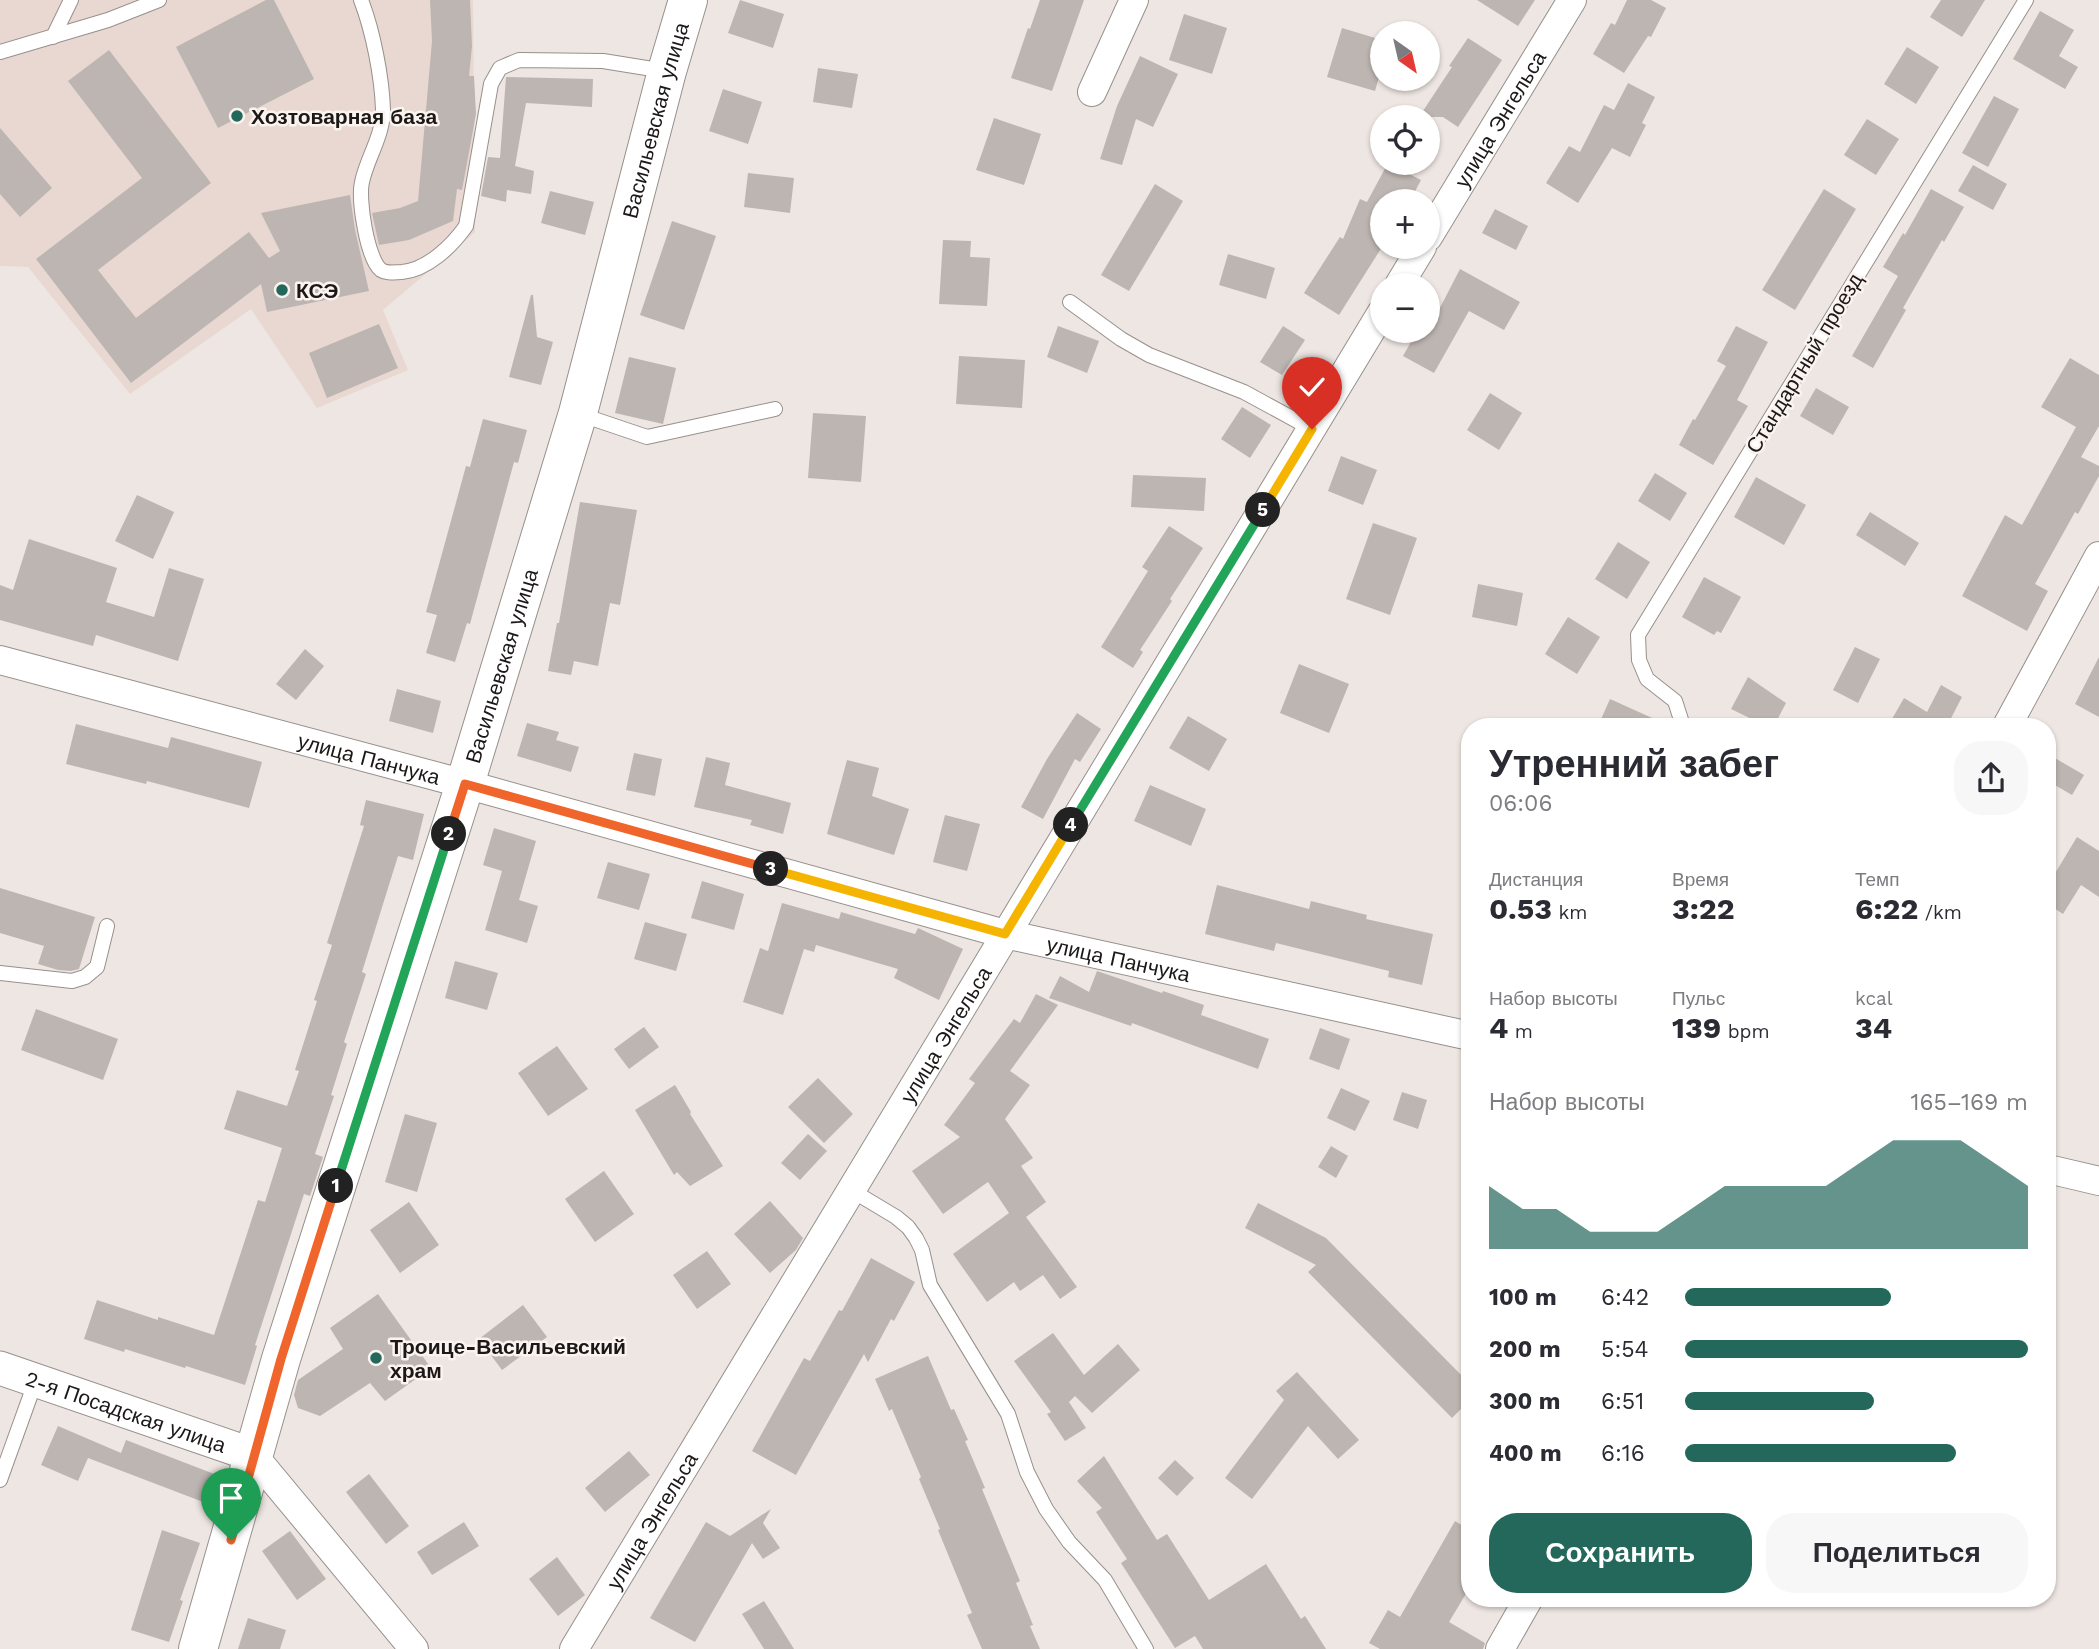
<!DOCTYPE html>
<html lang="ru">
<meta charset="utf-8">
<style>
body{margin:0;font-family:"Work Sans",sans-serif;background:#f7f7f7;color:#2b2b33;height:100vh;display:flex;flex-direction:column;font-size:26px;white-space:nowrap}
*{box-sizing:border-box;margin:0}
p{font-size:23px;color:#7c7c81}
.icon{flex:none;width:38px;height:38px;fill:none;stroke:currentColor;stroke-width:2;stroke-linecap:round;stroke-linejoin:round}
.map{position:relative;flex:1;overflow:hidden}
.drawer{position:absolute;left:1461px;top:718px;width:595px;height:889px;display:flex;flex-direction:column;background:#fff;border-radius:28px;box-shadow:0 2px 5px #0004}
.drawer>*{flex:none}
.needle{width:46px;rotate:146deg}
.controls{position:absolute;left:1370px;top:21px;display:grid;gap:14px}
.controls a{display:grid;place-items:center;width:70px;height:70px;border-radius:50%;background:#fff;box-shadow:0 2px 5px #0004;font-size:35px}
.pin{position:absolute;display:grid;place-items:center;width:60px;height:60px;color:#fff;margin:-72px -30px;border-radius:50% 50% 50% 0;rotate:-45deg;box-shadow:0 0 7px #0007}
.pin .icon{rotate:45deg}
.km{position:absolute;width:35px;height:35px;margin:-18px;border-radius:50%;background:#222;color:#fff;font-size:19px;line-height:35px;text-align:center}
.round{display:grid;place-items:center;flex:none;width:74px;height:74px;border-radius:28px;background:#f7f7f7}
.head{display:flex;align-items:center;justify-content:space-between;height:119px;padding:0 28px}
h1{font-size:38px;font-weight:700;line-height:52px}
.metrics{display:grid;grid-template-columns:repeat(3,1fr);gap:10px;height:119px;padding:7px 28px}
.metrics div{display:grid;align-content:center}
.metrics b{font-size:30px;font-weight:700}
.metrics small{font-size:19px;font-weight:400}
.metrics p{font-size:19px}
.chart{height:196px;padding:14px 28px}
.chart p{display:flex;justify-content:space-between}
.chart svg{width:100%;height:126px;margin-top:7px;fill:#23685b;opacity:.7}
.primary-button{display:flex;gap:14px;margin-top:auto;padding:14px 28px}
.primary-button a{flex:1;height:80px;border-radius:28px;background:#23685b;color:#fff;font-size:28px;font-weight:700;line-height:80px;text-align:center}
.primary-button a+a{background:#f7f7f7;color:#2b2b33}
ul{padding:0 28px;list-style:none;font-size:23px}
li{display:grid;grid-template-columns:112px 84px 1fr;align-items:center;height:52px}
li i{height:18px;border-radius:9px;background:#23685b}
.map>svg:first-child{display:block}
.built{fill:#e8d8d1}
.building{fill:#bdb5b1}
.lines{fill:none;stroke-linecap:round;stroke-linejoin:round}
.service-casing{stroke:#97908c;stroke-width:16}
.minor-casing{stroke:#97908c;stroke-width:30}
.tertiary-casing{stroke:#97908c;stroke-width:35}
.secondary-casing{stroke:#97908c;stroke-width:40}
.service{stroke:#fff;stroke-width:14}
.minor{stroke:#fff;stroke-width:28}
.tertiary{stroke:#fff;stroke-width:33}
.secondary{stroke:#fff;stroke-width:38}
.split-1-casing{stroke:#fff;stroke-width:14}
.split-2-casing{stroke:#fff;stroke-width:14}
.split-3-casing{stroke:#fff;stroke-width:14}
.split-4-casing{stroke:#fff;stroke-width:14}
.split-5-casing{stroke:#fff;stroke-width:14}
.split-6-casing{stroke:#fff;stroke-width:14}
.split-1{stroke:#f0652b;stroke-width:9}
.split-2{stroke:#22a559;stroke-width:9}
.split-3{stroke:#f0652b;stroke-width:9}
.split-4{stroke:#f5b400;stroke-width:9}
.split-5{stroke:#22a559;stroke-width:9}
.split-6{stroke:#f5b400;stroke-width:9}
.poi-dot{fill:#23685b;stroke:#fbf3ef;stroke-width:2.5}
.labels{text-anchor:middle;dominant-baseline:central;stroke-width:5;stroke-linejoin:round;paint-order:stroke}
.poi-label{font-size:21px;font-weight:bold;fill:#1b1817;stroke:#fbf3ef;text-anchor:start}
.street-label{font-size:21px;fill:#1b1817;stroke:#fbf3ef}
</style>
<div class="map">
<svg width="2099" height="1649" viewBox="0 0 2099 1649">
<rect width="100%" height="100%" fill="#eee6e2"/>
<polygon class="built" points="0,0 473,0 475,232 383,310 408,370 317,408 251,309 130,394 28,267 0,266"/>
<g class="building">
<polygon points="266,0 274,0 314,79 218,128 176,47"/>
<polygon points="430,0 470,0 472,46 469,76 474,76 476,114 462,190 457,189 453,221 409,240 379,245 372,213 400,208 418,201 432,41"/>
<polygon points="740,0 784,14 773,48 728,33"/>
<polygon points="1040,0 1084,0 1052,91 1011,78 1028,28 1030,29"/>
<polygon points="1477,0 1535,0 1518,26"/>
<polygon points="1627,0 1651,0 1666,8 1651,37 1648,36 1624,73 1593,54 1611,23 1615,25"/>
<polygon points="1941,0 1985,0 1962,37 1930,17"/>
<polygon points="2040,11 2074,30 2059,56 2078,67 2065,89 2013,59"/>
<polygon points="1184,14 1227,28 1212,74 1169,60"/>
<polygon points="1342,28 1382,40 1382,67 1375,91 1327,77"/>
<polygon points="1468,38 1502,60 1458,127 1443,117 1419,117 1452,67 1449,66"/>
<polygon points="1907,47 1939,67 1916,104 1884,84"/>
<polygon points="109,50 211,183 98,270 136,318 249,232 269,258 280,251 261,213 350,195 355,230 369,291 267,312 261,284 131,383 36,259 142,178 68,81"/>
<polygon points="1140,56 1178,74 1153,127 1136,119 1122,165 1100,159 1117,106"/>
<polygon points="818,68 858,74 852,108 813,102"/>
<polygon points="506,77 593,79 592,107 526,103 515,166 534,171 531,194 507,190 506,202 481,196 488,157 500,158"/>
<polygon points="1628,83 1655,97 1642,123 1646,125 1630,157 1612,148 1578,203 1546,183 1569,146 1580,152 1604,105 1614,110"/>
<polygon points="723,89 762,102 748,144 709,131"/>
<polygon points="1994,96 2019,109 1988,167 1962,153"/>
<polygon points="994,118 1041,134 1024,185 976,170"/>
<polygon points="1867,119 1899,139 1876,175 1844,155"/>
<polygon points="0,128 52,188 20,217 0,194"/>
<polygon points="1388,163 1421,180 1410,201 1382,201 1382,247 1339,315 1304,293 1340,237 1343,239 1360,199 1367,202"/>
<polygon points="1973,165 2007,184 1993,210 1958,191"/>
<polygon points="748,173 794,178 790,213 744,207"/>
<polygon points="1155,184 1183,201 1129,291 1101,275"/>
<polygon points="1824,189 1856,209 1795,310 1762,290"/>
<polygon points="1931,189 1964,207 1944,242 1942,240 1903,308 1906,310 1873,368 1852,356 1898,276 1883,267 1903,233 1905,235"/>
<polygon points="550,191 594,202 585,235 541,223"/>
<polygon points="1495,209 1528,226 1516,250 1482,233"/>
<polygon points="672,221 716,236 684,330 640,315"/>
<polygon points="943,240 971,241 970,257 990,258 987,306 939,304"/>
<polygon points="1228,254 1275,268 1266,299 1219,285"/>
<polygon points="1460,269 1520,302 1504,330 1469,311 1434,373 1403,356 1417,331 1428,331"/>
<polygon points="531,295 533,295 537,337 553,342 541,385 509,377"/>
<polygon points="379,324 398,368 327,398 309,353"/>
<polygon points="1058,326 1099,341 1087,373 1047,357"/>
<polygon points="1283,326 1305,340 1282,375 1260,362"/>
<polygon points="1736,326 1768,342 1737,400 1748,406 1713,465 1679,445 1693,419 1695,420 1726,366 1717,361"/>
<polygon points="959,356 1025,360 1022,408 956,404"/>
<polygon points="629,357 676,368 663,424 615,413"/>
<polygon points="2070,358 2099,375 2099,426 2081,457 2099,466 2099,476 2078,514 2075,512 2035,584 2048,591 2027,631 1962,596 2005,515 2022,525 2076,427 2041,407"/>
<polygon points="1816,388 1849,407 1833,435 1800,416"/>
<polygon points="1490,393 1522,413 1499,450 1467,430"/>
<polygon points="1242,407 1271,425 1250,458 1221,439"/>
<polygon points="813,413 866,416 861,482 808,478"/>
<polygon points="483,419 527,430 518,463 514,462 470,624 467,623 455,662 426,653 437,615 426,612 466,466 470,467"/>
<polygon points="1341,456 1377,470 1363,505 1328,491"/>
<polygon points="1655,473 1687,493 1670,521 1638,501"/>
<polygon points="1133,475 1206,478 1204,511 1131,507"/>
<polygon points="1756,477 1806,505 1784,545 1734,517"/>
<polygon points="137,495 174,512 153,559 115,541"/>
<polygon points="580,502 637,510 620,605 610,603 598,666 574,661 571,675 548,671 557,623 559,623"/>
<polygon points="1870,512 1919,543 1905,566 1856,535"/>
<polygon points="1373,523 1417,538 1390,615 1346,599"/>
<polygon points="1169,526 1203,548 1170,599 1172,601 1140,650 1143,652 1133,668 1101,647 1148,571 1142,567"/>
<polygon points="29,539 117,568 106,602 154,617 169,568 204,579 178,661 96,635 93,646 0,620 0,585 13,590"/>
<polygon points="1618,542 1650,562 1627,599 1595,579"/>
<polygon points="1704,577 1741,597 1721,633 1717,631 1714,635 1682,617"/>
<polygon points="1478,584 1523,593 1517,626 1472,617"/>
<polygon points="1568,617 1600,637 1577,674 1545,654"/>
<polygon points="1855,647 1880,659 1858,703 1833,690"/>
<polygon points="305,649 324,666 296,700 276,684"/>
<polygon points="2099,657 2099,717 2075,704"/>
<polygon points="1299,664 1349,684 1329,733 1280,713"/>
<polygon points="1748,677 1786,703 1774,726 1766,726 1731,709"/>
<polygon points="1941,685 1962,697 1948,724 1952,726 1888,726 1904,698 1927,712"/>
<polygon points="397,689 441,701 433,733 389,721"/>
<polygon points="1610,699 1670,726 1598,726"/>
<polygon points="1077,713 1101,729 1080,762 1075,759 1043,819 1021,807 1047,759"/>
<polygon points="1188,716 1227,739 1209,771 1169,748"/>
<polygon points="527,723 559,732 556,740 579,747 571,772 517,756"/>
<polygon points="76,724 168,748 171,737 262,762 249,808 147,781 146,784 66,764"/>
<polygon points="634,753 662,759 655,796 626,790"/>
<polygon points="2048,754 2084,775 2072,795 2048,781"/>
<polygon points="706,757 730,763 725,785 791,803 783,834 750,825 752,820 694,807"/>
<polygon points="847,760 879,768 872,796 909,809 894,855 827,834"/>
<polygon points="1150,785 1206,809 1191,846 1134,821"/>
<polygon points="366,800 424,814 413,860 398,856 379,917 362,972 366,974 344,1042 347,1044 331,1095 334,1096 315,1154 323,1157 310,1196 304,1194 255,1345 257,1346 245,1385 186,1366 185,1368 125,1349 124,1352 84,1339 97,1300 158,1320 158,1317 214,1335 258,1200 265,1202 282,1148 224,1129 237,1090 287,1106 299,1071 295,1070 317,1001 314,1000 332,945 327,943 364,826 360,825"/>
<polygon points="945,815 980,824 967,871 933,862"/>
<polygon points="494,828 536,841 519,900 538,906 527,943 485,930 502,871 483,865"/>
<polygon points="2077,837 2099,851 2099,897 2081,885 2063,914 2048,904 2048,885"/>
<polygon points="608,862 650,874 639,910 597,898"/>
<polygon points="702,881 744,894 734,930 691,918"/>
<polygon points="1217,885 1309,909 1311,901 1367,915 1366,919 1433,934 1422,985 1388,977 1389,971 1276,943 1274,951 1205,934"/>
<polygon points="0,888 95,917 79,969 71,971 58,970 38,964 44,946 0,933"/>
<polygon points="782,903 839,919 841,912 915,934 918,928 963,949 939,1000 894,978 898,969 816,945 814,952 804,949 783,1015 743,1002 760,948 768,951"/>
<polygon points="645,922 687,934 676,971 634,959"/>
<polygon points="455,961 498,973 487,1010 445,998"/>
<polygon points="1097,971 1162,993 1163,991 1204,1005 1201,1015 1269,1039 1258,1069 1132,1023 1131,1026 1049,998 1060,976 1089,992"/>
<polygon points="1036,994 1058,1005 1010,1071 1030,1085 1005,1119 1033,1158 1021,1166 1046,1202 1026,1217 1077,1287 1060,1299 1043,1275 1020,1291 1014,1282 987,1302 953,1254 1009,1213 988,1182 943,1214 912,1171 960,1137 944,1125 975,1083 969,1079 1014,1019 1020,1023"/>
<polygon points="36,1009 118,1039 103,1080 21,1050"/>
<polygon points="644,1027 659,1047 629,1069 614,1049"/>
<polygon points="1320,1028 1350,1039 1339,1070 1309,1059"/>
<polygon points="557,1046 588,1089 548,1116 518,1073"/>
<polygon points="818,1078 853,1114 824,1143 788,1107"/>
<polygon points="675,1085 691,1112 690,1114 723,1166 690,1186 677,1172 674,1175 635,1110"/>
<polygon points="1341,1088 1370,1101 1355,1131 1327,1118"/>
<polygon points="1402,1092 1427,1100 1418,1129 1393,1120"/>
<polygon points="405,1114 437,1123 417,1192 385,1182"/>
<polygon points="808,1134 827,1151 800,1180 781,1163"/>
<polygon points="1331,1146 1348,1156 1336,1178 1318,1167"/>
<polygon points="604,1171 634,1214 595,1242 565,1199"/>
<polygon points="770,1201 803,1238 796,1250 770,1273 734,1234"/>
<polygon points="409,1202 439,1245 400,1273 370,1230"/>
<polygon points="1258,1203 1326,1238 1470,1384 1470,1400 1452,1418 1308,1272 1316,1265 1245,1228"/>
<polygon points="707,1251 731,1284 697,1309 673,1275"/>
<polygon points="871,1258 915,1282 894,1321 891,1319 868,1362 864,1354 796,1475 752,1451 804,1358 810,1361 839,1310 842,1311"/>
<polygon points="378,1294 431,1368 385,1401 370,1383 320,1416 298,1408 294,1395 298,1380 343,1349 330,1328"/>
<polygon points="523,1305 547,1337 502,1370 479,1339"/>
<polygon points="1053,1333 1084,1375 1118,1344 1140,1370 1092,1413 1075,1396 1069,1402 1086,1428 1065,1441 1047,1414 1051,1412 1014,1361"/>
<polygon points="928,1356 951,1410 954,1409 968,1440 965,1441 985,1488 982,1489 1020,1581 1016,1583 1033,1625 1030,1626 1040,1649 982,1649 967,1615 972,1613 938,1530 940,1529 919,1479 921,1477 892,1409 889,1411 875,1379"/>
<polygon points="1297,1372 1359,1440 1338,1459 1308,1426 1252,1499 1225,1478 1284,1400 1276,1391"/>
<polygon points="58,1426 121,1453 126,1440 222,1477 211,1505 88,1458 78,1481 41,1465"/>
<polygon points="629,1451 650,1475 605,1512 585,1488"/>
<polygon points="1104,1456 1157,1540 1167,1534 1209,1600 1266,1564 1301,1619 1305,1616 1326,1649 1203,1649 1195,1636 1175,1648 1121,1563 1127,1559 1096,1512 1102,1508 1077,1481"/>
<polygon points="1175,1460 1194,1478 1177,1496 1158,1478"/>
<polygon points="369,1474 409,1526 386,1544 346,1492"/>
<polygon points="771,1509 763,1523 780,1548 763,1559 752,1543 695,1642 650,1618 706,1522 730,1536"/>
<polygon points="1455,1521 1470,1530 1470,1587 1449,1622 1485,1643 1483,1649 1380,1649 1369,1643 1388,1610 1400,1617"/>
<polygon points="464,1522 479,1546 432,1575 417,1552"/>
<polygon points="162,1530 200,1543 180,1600 183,1601 169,1642 131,1630"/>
<polygon points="290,1531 326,1579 297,1600 262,1551"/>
<polygon points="557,1557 585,1595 558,1616 529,1579"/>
<polygon points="764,1601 794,1649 764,1649 742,1614"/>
<polygon points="248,1618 286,1630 280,1649 238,1649"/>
</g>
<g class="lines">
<defs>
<g id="service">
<path d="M361,0C373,31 382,77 383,110C383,136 367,158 362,182C358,199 367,259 381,270C387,274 395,272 402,272C427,270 452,246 466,226L491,84L500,68L519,60L603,61L665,71"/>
<polyline points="53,37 71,0"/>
<polyline points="0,52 108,20 159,0"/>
<polyline points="1070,302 1121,339 1149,355 1244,392 1312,429"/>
<polyline points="579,414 647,437 775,409"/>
<polyline points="1683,726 1675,701 1647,679 1639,660 1638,635 2026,0"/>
<polyline points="0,973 72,981 85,977 97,967 107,926"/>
<polyline points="851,1190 896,1217 908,1227 916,1238 922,1250 930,1285 1008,1414 1027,1472 1046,1509 1069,1542 1105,1580 1146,1649"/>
<polyline points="0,1480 36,1380"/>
</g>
<g id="minor">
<polyline points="1092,92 1134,0"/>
<path id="s1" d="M1428,237L1572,0"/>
<polyline points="1399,285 1422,247"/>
<path id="s2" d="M0,660L465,784L1005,934L1470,1036"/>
<polyline points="2007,726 2099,556"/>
<polyline points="2048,1169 2099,1181"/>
<polyline points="253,1455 414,1649"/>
<path id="s3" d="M574,1649L1382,312"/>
<polyline points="1500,1649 1529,1598"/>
</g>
<g id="tertiary">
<path id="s4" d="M0,1368L253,1455"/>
</g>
<g id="secondary">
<path id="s5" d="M198,1649L281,1359L465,784L578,413L667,71L688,0"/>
</g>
</defs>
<use href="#service" class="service-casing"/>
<use href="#minor" class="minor-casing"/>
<use href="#tertiary" class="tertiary-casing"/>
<use href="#secondary" class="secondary-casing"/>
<use href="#service" class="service"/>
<use href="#minor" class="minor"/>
<use href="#tertiary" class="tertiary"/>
<use href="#secondary" class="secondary"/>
</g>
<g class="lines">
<defs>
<polyline id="split-1" points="231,1540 281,1359 336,1186"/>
<polyline id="split-2" points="336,1186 449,834"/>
<polyline id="split-3" points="449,834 465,784 771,869"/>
<polyline id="split-4" points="771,869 1005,934 1071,825"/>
<polyline id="split-5" points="1071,825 1263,510"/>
<polyline id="split-6" points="1263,510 1312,429"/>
</defs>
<use href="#split-1" class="split-1-casing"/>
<use href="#split-2" class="split-2-casing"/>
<use href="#split-3" class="split-3-casing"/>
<use href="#split-4" class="split-4-casing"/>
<use href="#split-5" class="split-5-casing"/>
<use href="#split-6" class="split-6-casing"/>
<use href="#split-1" class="split-1"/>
<use href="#split-2" class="split-2"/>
<use href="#split-3" class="split-3"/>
<use href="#split-4" class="split-4"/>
<use href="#split-5" class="split-5"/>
<use href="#split-6" class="split-6"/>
</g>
<g class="poi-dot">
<circle cx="237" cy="116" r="7"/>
<circle cx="282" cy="290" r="7"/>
<circle cx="376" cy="1358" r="7"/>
</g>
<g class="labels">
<g class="poi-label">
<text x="251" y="116">Хозтоварная база</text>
<text x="296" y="290">КСЭ</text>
<text x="390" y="1346">Троице-Васильевский<tspan x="390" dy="24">храм</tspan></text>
</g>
<g class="street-label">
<text stroke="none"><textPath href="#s1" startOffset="138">улица Энгельса</textPath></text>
<text stroke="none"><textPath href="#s5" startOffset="1596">Васильевская улица</textPath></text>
<text transform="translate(1804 363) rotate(-59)">Стандартный проезд</text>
<text stroke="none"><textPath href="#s5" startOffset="1029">Васильевская улица</textPath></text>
<text stroke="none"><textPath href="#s2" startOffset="382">улица Панчука</textPath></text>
<text stroke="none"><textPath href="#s2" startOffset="1158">улица Панчука</textPath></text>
<text stroke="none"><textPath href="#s3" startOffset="718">улица Энгельса</textPath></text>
<text stroke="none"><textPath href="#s4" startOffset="133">2-я Посадская улица</textPath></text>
<text stroke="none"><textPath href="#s3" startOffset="150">улица Энгельса</textPath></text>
</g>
</g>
</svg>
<div class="controls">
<a><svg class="needle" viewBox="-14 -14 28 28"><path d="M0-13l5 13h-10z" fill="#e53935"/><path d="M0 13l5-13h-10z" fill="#7c7c81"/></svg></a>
<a><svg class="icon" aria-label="locate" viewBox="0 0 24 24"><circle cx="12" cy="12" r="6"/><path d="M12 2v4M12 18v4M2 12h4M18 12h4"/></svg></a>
<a>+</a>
<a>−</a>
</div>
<div class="pin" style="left:231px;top:1540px;background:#1e9e55"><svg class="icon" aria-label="arrive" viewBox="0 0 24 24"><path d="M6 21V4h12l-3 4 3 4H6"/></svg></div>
<div class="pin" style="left:1312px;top:429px;background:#d93025"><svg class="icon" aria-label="check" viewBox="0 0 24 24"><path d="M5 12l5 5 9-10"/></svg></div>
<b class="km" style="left:336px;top:1186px">1</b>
<b class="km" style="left:449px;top:834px">2</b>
<b class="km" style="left:771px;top:869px">3</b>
<b class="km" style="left:1071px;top:825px">4</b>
<b class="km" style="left:1263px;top:510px">5</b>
<section class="drawer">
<div class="head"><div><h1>Утренний забег</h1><p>06:06</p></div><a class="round"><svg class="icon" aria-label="share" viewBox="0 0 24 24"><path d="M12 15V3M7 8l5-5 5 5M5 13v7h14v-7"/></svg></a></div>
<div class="metrics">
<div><p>Дистанция</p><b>0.53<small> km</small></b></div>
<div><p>Время</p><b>3:22</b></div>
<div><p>Темп</p><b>6:22<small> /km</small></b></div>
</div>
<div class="metrics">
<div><p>Набор высоты</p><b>4<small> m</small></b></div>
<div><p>Пульс</p><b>139<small> bpm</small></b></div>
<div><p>kcal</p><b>34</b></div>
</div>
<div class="chart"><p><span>Набор высоты</span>165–169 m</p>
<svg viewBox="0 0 160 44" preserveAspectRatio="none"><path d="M0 44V22L10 30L20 30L30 38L40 38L50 38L60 30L70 22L80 22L90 22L100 22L110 14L120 6L130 6L140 6L150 14L160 22V44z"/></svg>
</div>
<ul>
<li><b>100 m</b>6:42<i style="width:60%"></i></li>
<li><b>200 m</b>5:54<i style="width:100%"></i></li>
<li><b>300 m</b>6:51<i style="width:55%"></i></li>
<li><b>400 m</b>6:16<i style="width:79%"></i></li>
</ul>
<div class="primary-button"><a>Сохранить</a><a>Поделиться</a></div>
</section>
</div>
